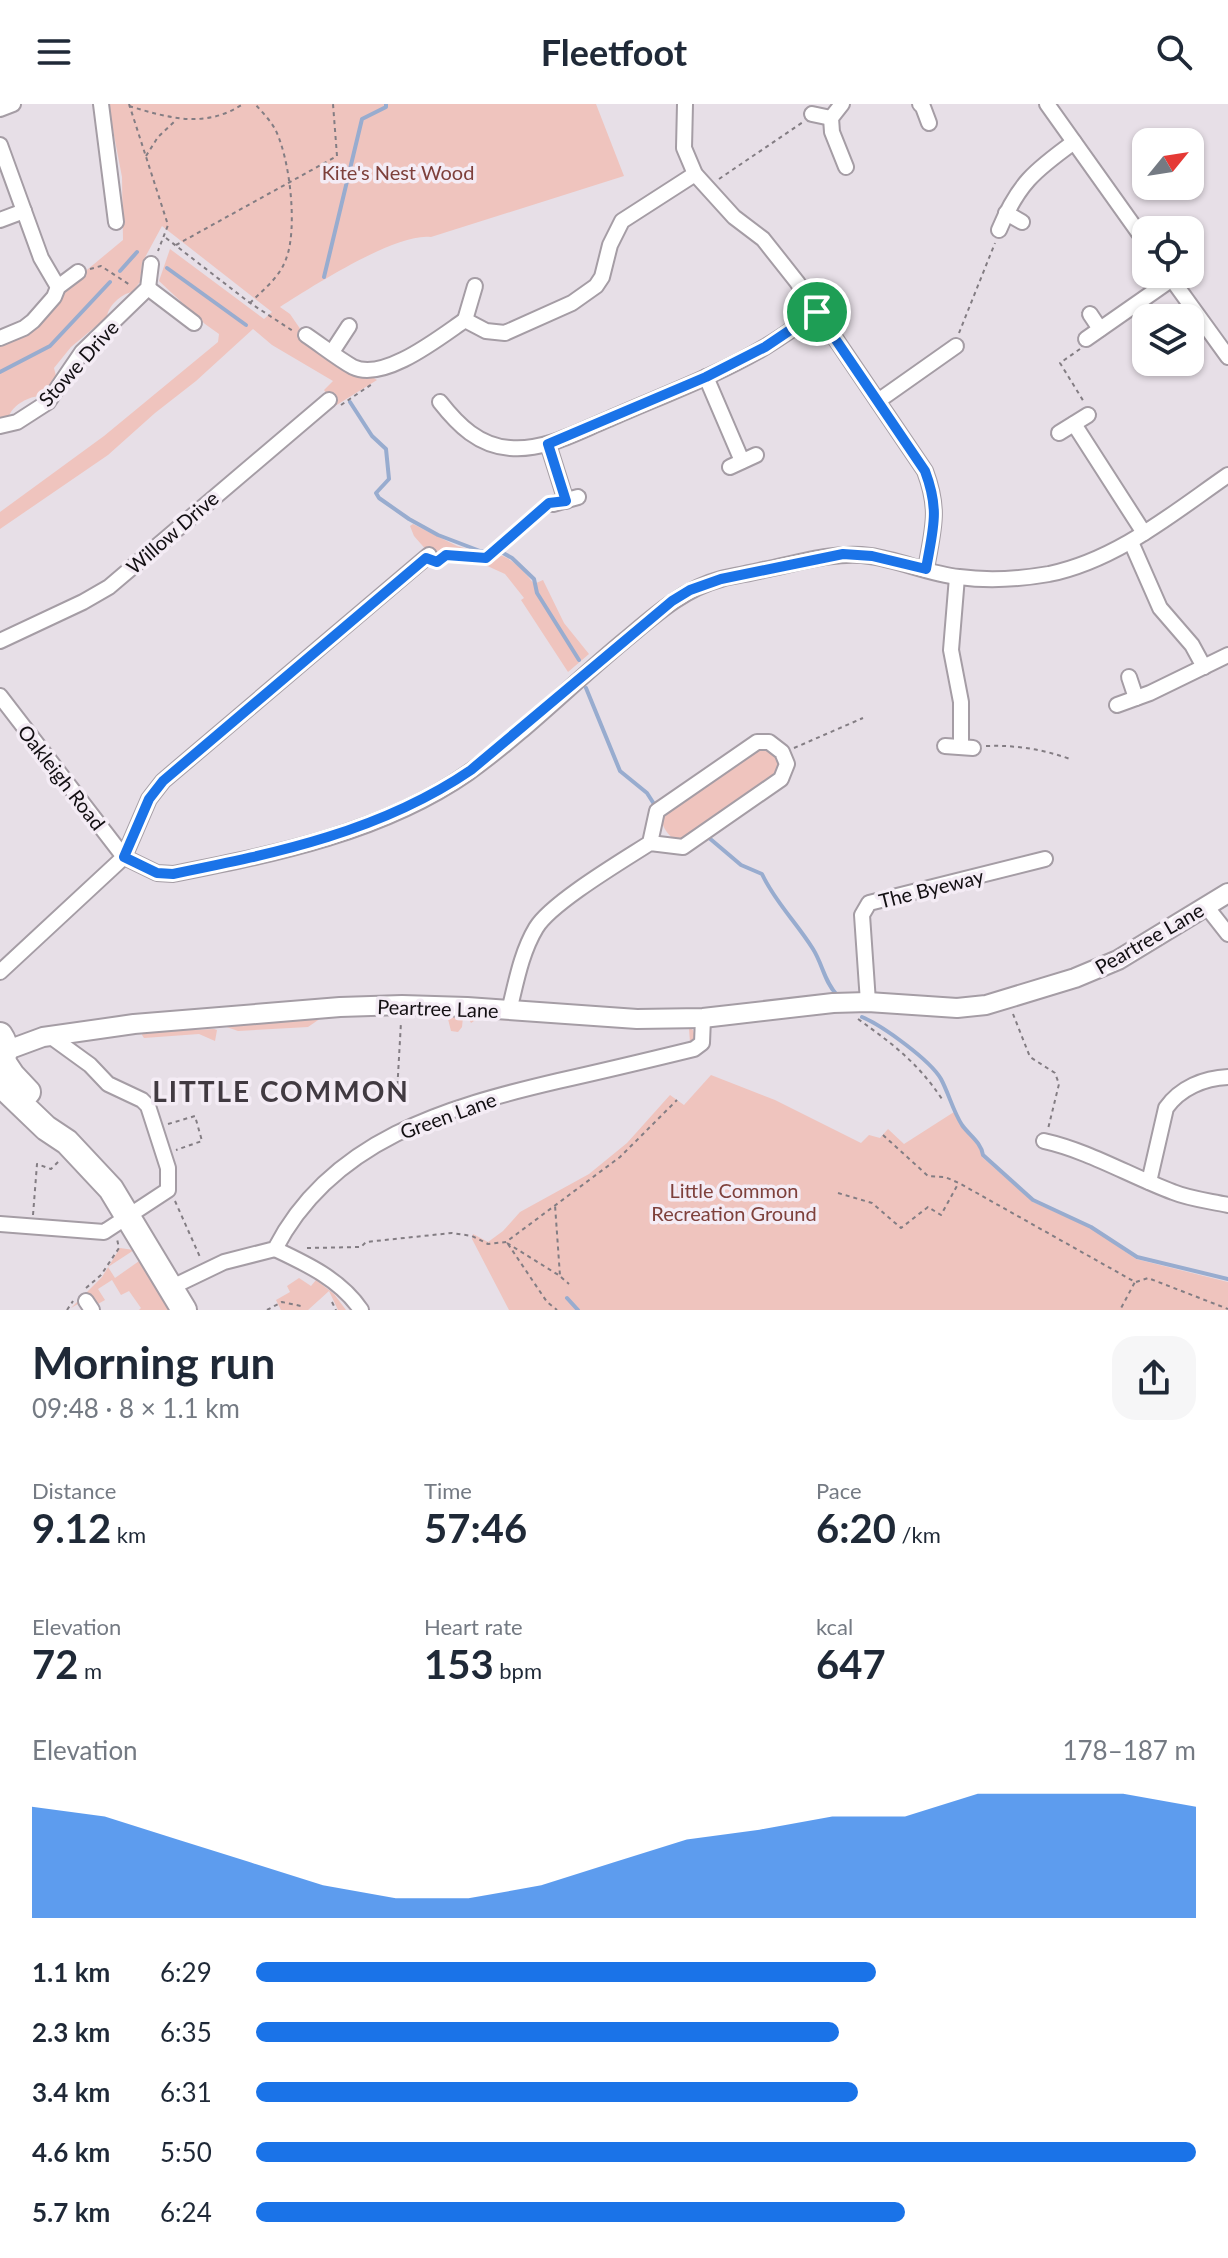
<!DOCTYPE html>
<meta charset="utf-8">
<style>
body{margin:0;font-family:Lato,sans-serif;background:#f6f6f7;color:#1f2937;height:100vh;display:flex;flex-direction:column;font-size:30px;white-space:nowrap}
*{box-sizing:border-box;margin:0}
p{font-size:26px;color:#747a83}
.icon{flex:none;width:44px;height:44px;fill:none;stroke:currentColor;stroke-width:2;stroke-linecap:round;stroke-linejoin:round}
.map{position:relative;height:1206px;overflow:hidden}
.side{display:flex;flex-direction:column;background:#fff;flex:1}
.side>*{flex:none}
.needle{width:52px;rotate:60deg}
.fabs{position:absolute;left:1132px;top:24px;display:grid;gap:16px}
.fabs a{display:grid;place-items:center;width:72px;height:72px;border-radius:16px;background:#fff;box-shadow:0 2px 6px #0004;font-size:40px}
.pin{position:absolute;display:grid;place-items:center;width:68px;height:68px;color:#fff;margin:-34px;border:4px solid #fff;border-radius:50%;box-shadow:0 2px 8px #0007}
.round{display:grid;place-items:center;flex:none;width:84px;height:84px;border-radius:24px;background:#f6f6f7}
.head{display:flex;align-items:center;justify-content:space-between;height:136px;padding:0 32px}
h1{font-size:44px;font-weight:700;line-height:60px}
.metrics{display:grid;grid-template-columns:repeat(3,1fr);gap:12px;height:136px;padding:8px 32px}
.metrics div{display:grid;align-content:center}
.metrics b{font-size:40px;font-weight:700}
.metrics small{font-size:22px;font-weight:400}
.metrics p{font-size:22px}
.chart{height:224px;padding:16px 32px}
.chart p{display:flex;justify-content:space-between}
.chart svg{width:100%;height:144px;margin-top:8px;fill:#1a73e8;opacity:.7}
ul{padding:0 32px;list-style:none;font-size:26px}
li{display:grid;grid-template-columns:128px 96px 1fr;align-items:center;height:60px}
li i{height:20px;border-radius:10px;background:#1a73e8}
header{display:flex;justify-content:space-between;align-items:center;height:104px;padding:0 32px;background:#fff;font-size:36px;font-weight:700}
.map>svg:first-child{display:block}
.green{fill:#efc4be}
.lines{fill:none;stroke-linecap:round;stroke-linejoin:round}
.stream{stroke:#98accf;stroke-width:4}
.minor-casing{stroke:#a59da5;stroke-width:18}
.tertiary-casing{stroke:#a59da5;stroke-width:22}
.trunk-casing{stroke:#a59da5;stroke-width:28}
.path{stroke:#837d83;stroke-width:2;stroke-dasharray:4 4;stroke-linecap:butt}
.minor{stroke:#fff;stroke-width:14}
.tertiary{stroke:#fff;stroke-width:18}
.trunk{stroke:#fff;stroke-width:24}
.route-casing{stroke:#fff;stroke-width:16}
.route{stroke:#1a73e8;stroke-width:10}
.labels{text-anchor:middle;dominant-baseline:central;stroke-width:7;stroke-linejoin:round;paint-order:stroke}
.park-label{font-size:20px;fill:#7e403b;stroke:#f4ecf5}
.street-label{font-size:20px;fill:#120f12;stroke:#f4ecf5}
.district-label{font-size:28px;font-weight:bold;letter-spacing:2px;fill:#413a41;stroke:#f4ecf5}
</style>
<header><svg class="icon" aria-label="menu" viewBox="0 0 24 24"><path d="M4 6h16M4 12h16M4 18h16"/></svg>Fleetfoot<svg class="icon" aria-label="search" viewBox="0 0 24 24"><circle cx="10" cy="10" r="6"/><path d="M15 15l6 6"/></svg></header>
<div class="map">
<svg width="1228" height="1206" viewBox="0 0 1228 1206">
<rect width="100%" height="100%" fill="#e7dfe7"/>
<g class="green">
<path d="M108,0H596L624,72L431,133C397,128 311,183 280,203L290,210L303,229L377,276L335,302L324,286L333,277L272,241L253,225L196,277L155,309L108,351L0,425V408L104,332L218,238L219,230L205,220L159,177L170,145L264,215L272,208L162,122L142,159L140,178L132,188C121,190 108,202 107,213L71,243L54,264L56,272L41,292C29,292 13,301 9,312L0,314V238L123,136L122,73Z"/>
<polygon points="413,420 457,442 481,449 465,451 445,448 435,456 414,432 410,422"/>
<path d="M495,450C511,452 525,468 534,480L543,476L564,519L589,550L568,568L521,496L524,494L505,470L483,460Z"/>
<path d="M769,642L782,660L778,671L682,739C670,736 660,722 661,709L759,643Z"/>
<polygon points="404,905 457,908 463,913 462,923 458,928 451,927 448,915 403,910"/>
<polygon points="327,910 308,923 238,927 221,921 243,921"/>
<polygon points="472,911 686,921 693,926 696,937 690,938 689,925 477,915 471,919 469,915"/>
<polygon points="214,925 217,926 215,937 199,930 144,934 142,931 144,926 148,928"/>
<path d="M711,971L775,996L861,1039L869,1031L880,1034L888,1025L904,1040L954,1008C961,1025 980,1036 982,1053L1033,1098L1091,1124L1136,1155L1228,1178V1206H509L472,1135L473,1130L488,1138L503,1127L520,1108L589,1070L627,1039L670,991L684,1001Z"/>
<polygon points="120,1144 134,1146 108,1163 115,1174 142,1155 171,1206 139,1206 141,1204 129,1187 121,1191 112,1176 98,1185 105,1196 98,1200 92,1192 71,1204 102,1173"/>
<polygon points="299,1174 311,1182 316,1176 334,1190 346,1206 338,1206 329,1187 308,1206 281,1206 276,1196 290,1188 287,1182"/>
</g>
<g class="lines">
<g class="stream">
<polyline points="167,164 246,221"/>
<polyline points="120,167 137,148"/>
<polyline points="324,173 362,15 386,3 386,0"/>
<polyline points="0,268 50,242 110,178"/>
<polyline points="350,298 372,332 386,345 389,375 376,389 379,394 409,415 438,431 480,447 503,449 512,454 534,475 537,489 579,556"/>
<polyline points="586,584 620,667 647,689 654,700"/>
<path d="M708,733L741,761L762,770C775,798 797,819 813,845C823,861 824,877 837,891"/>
<path d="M862,913C883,922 930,956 941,975C949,990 953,1007 962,1021C969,1031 981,1038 983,1051L1033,1096L1091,1123L1137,1153L1228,1175"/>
<polyline points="567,1194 578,1206"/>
</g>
<defs>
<g id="minor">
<polyline points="101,0 116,118"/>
<path d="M685,0L684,44L695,70L734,113L763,135L797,178L925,367C940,407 933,424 926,465"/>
<polyline points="842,0 831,14 832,28 846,63"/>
<polyline points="920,0 923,3 929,19"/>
<polyline points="1047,0 1146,139"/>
<polyline points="0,5 13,0"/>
<polyline points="812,10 831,14"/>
<polyline points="0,41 41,154 58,183"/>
<polyline points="1006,109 1022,118"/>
<polyline points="0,116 24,107"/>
<path d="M999,126C1018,80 1034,67 1074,38"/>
<polyline points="1168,170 1228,253"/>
<polyline points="148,184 194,219"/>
<polyline points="1090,210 1100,225"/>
<polyline points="465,216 475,182"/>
<path d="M306,231C321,241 337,254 353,263C384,278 440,233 465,216L486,227L505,229L572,199L596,182L602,173L610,141L622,117L695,70"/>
<polyline points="0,234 24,224 33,217 54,193 58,183 78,168"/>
<polyline points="1086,235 1172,175"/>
<polyline points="332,248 349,222"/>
<polyline points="706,273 742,357"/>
<polyline points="878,297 956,242"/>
<path d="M440,298C458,321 479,342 510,344C545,347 577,328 609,315C661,292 716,272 765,243C783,232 800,220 817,208"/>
<polyline points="1074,320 1144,429"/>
<polyline points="0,322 17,318 48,298 82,248 148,184 151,160"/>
<polyline points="1059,329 1088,311"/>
<polyline points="548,340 566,397"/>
<polyline points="730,363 756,351"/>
<polyline points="553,400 578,393"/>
<polyline points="1131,438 1160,504 1192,541 1204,563"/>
<polyline points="957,473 951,546 961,598 961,643"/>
<polyline points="0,537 83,498 109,483 329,296"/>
<polyline points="1129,573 1136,594"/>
<path d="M0,592L124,753L157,769L173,770C274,750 382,729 468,669C524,629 573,579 625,536C655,511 683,485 721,475C735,471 749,470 763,466C798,459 834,447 870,452C900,456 929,470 959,473C988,477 1020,475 1049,470C1117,456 1173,409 1228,371"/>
<polyline points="1117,601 1150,589 1228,551"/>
<polyline points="945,642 973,644"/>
<polyline points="1206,802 1228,830"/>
<polyline points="0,868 124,753 149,695 163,677 429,451"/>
<polyline points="868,898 862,811 869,799 1045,755"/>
<path d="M509,907C516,879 521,849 536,824C551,799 622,757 650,739L683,743L781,675L787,660L782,648L769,638H757L657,707L650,739"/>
<path d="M1044,1037C1089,1047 1130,1072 1173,1088C1190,1095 1210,1097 1228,1101"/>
<path d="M1149,1078L1166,1004C1180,984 1204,974 1228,973"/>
<polyline points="0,1120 104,1128 168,1086 168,1064 148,1002 142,996 108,980 90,961 50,932"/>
<path d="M275,1145C307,1160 341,1176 361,1206"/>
<path d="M170,1184L224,1158L275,1145C331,1036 447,1003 558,977C603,967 649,956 694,945L702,939L703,914"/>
<polyline points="86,1197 92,1206"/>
</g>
<polyline id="tertiary" points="5,947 43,933 134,920 340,903 402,901 467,903 637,915 703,914 833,899 868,898 957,904 986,901 1075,874 1118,856 1228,789"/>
<g id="trunk">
<path d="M0,931C6,940 7,949 0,958"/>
<polyline points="2,956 12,971 28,988"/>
<polyline points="0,980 46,1024 67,1038 111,1085 184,1206"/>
</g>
</defs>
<use href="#minor" class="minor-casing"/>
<use href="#tertiary" class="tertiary-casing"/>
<use href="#trunk" class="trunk-casing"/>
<g class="path">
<polyline points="129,0 168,121 158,147"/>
<path d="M129,2C169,14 205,25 243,0"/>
<polyline points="146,52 158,33 175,17"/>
<polyline points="719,75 803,18"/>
<polyline points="166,134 250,199 293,227"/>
<polyline points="176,141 337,52 333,0"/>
<polyline points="90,165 101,162 130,181"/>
<path d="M250,199C263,186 280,173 286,155C298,125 290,54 275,25C270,16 262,8 255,0"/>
<polyline points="959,229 995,139"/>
<polyline points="1080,245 1060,259 1084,298"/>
<polyline points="341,301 372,280"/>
<polyline points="441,454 446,451 486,454 540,407"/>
<path d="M986,642C1016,641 1042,645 1070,655"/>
<polyline points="794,644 863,614"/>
<polyline points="1013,910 1030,953 1055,969 1059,980 1048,1025"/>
<path d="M858,915C894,941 917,958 942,995"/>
<polyline points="397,989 401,918"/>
<polyline points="168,1020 195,1012 202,1037 176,1046"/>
<polyline points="883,1031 928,1072 945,1073 959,1079 1135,1178 1120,1206"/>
<polyline points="838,1089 872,1099 901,1124 928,1103 941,1111 958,1080"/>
<polyline points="175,1097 200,1153"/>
<polyline points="33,1111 37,1060 51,1065 60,1056"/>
<polyline points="507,1139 560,1172 555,1101"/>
<polyline points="508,1140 547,1198 557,1206"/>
<polyline points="307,1144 361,1143 366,1138 452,1129 472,1132 488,1140 506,1138 620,1053 677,996"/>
<polyline points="561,1173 569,1180"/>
<polyline points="1136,1178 1148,1174 1228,1205"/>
<polyline points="86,1184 101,1171 119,1144 117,1135"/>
<polyline points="332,1198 336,1206"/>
<polyline points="67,1206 73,1197"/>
<polyline points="267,1206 282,1198 301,1202"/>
</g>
<use href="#minor" class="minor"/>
<use href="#tertiary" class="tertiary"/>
<use href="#trunk" class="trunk"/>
</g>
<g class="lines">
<defs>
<path id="route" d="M817,208L925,367C940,407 933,424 926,465L872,452L843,450L721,475L690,486L672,497L471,666C382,727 277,749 173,770L157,769L124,753L149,695L163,677L426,454L437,458L446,451L486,454L549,399L566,397L548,340L706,273L765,243Z"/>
</defs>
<use href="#route" class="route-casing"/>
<use href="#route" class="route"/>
</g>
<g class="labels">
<g class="park-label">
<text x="398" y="68">Kite's Nest Wood</text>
<text x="734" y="1086">Little Common<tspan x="734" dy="23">Recreation Ground</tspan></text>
</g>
<g class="street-label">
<text transform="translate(78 259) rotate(-48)">Stowe Drive</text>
<text transform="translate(172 428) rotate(-41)">Willow Drive</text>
<text transform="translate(62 673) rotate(52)">Oakleigh Road</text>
<text transform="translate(931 784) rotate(-14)">The Byeway</text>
<text transform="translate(1149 834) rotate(-30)">Peartree Lane</text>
<text transform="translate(438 904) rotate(2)">Peartree Lane</text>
<text transform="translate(448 1011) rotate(-20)">Green Lane</text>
</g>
<g class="district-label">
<text x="281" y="987">LITTLE COMMON</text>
</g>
</g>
</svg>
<div class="fabs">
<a><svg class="needle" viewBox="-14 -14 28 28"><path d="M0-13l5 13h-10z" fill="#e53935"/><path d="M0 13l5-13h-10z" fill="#747a83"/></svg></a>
<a><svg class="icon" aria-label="locate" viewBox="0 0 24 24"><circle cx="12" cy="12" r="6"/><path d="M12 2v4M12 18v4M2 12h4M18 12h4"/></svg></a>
<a><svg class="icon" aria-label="layers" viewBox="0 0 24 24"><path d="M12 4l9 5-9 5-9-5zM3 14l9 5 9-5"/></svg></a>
</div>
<div class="pin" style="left:817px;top:208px;background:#1e9e55"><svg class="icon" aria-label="arrive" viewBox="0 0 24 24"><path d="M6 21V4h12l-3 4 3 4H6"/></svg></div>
</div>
<section class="side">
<div class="head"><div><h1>Morning run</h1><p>09:48 · 8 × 1.1 km</p></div><a class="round"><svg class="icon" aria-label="share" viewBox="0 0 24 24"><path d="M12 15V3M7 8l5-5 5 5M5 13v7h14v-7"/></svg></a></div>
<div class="metrics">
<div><p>Distance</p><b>9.12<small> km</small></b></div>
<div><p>Time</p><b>57:46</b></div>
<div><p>Pace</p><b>6:20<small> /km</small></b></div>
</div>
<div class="metrics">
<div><p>Elevation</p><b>72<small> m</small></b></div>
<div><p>Heart rate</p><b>153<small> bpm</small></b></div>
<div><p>kcal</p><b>647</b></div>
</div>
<div class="chart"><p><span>Elevation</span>178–187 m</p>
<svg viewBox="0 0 160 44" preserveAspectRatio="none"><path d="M0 44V10L10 13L20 20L30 27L40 34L50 38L60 38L70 34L80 27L90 20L100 17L110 13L120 13L130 6L140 6L150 6L160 10V44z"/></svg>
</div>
<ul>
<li><b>1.1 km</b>6:29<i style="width:66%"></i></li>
<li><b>2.3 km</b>6:35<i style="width:62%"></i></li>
<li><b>3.4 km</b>6:31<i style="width:64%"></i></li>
<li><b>4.6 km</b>5:50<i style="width:100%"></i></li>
<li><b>5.7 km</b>6:24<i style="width:69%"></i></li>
</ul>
</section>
